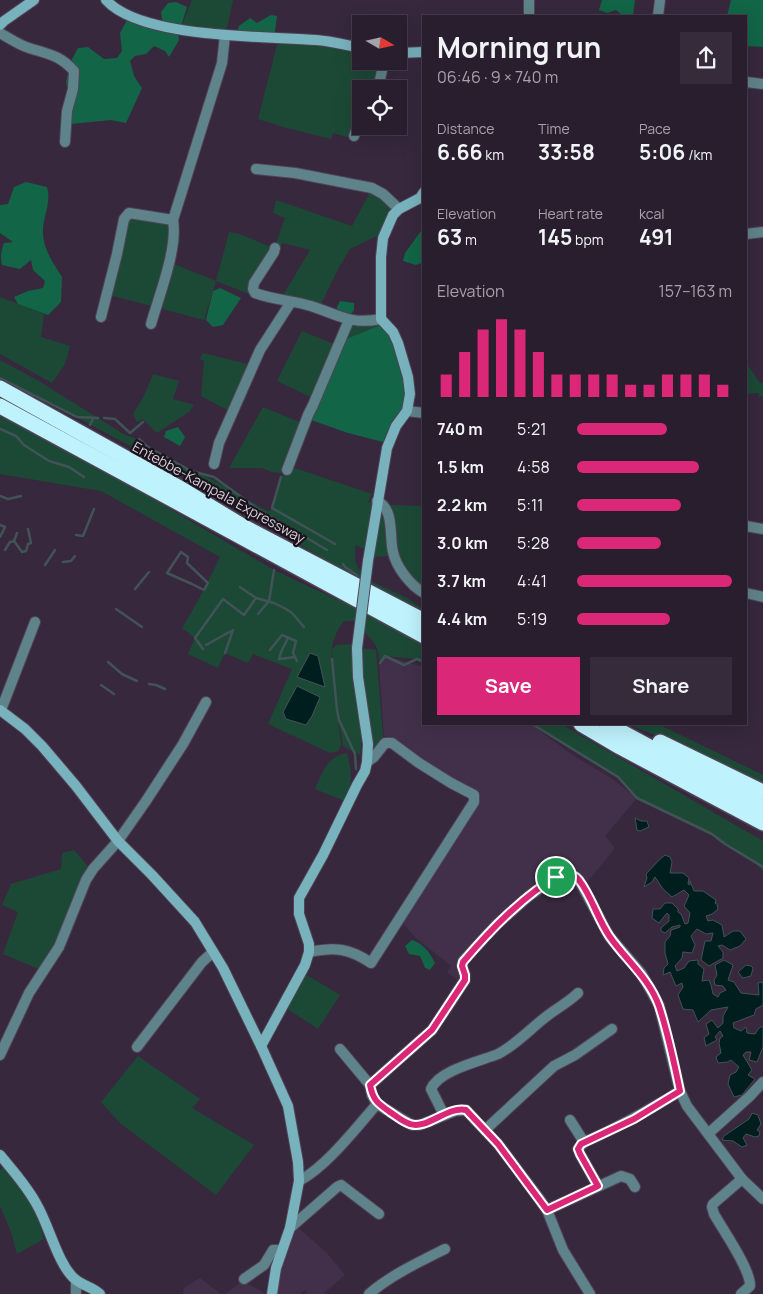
<!DOCTYPE html>
<meta charset="utf-8">
<style>
body{margin:0;font-family:Manrope,sans-serif;background:#352b3a;color:#f1f3f6;height:100vh;display:flex;flex-direction:column;font-size:19px;white-space:nowrap}
*{box-sizing:border-box;margin:0}
p{font-size:16px;color:#a5a2aa}
.icon{flex:none;width:28px;height:28px;fill:none;stroke:currentColor;stroke-width:2;stroke-linecap:round;stroke-linejoin:round}
.map{position:relative;flex:1;overflow:hidden}
.side{position:absolute;left:422px;top:15px;width:325px;height:710px;display:flex;flex-direction:column;background:#291e2e;border-radius:0px;box-shadow:0 5px 20px #0002,0 0 0 1px #453c4a}
.side>*{flex:none}
.needle{width:32px;rotate:99deg}
.fabs{position:absolute;left:352px;top:15px;display:grid;gap:10px}
.fabs a{display:grid;place-items:center;width:55px;height:55px;border-radius:0px;background:#291e2e;box-shadow:0 5px 20px #0002,0 0 0 1px #453c4a;font-size:25px}
.pin{position:absolute;display:grid;place-items:center;width:42px;height:42px;color:#fff;margin:-21px;border:2px solid #fff;border-radius:50%;box-shadow:0 1px 5px #0007}
.round{display:grid;place-items:center;flex:none;width:52px;height:52px;border-radius:0px;background:#352b3a}
.summary{display:flex;align-items:center;justify-content:space-between;height:85px;padding:0 15px}
h1{font-size:28px;font-weight:700;line-height:38px}
.metrics{display:grid;grid-template-columns:repeat(3,1fr);gap:8px;height:85px;padding:5px 15px}
.metrics div{display:grid;align-content:center}
.metrics b{font-size:21px;font-weight:700}
.metrics small{font-size:14px;font-weight:400}
.metrics p{font-size:14px}
.chart{height:140px;padding:10px 15px}
.chart p{display:flex;justify-content:space-between}
.chart svg{width:100%;height:90px;margin-top:5px;stroke:#db2777;stroke-width:6}
.cta{display:flex;gap:10px;margin-top:auto;padding:10px 15px}
.cta a{flex:1;height:58px;border-radius:0px;background:#db2777;color:#fff;font-size:20px;font-weight:700;line-height:58px;text-align:center}
.cta a+a{background:#352b3a;color:#f1f3f6}
ul{padding:0 15px;list-style:none;font-size:16px}
li{display:grid;grid-template-columns:80px 60px 1fr;align-items:center;height:38px}
li i{height:12px;border-radius:6px;background:#db2777}
.map>svg:first-child{display:block}
.built{fill:#42304a}
.green{fill:#1c4936}
.forest{fill:#126546}
.water{fill:#001e1e;stroke:#415357}
.lines{fill:none;stroke-linecap:round;stroke-linejoin:round}
.stream{stroke:#415357;stroke-width:2.5}
.street-casing{stroke:#514356;stroke-width:12}
.secondary-casing{stroke:#514356;stroke-width:12}
.highway-casing{stroke:#514356;stroke-width:18}
.street{stroke:#5f838a;stroke-width:10}
.secondary{stroke:#78b3bd;stroke-width:10}
.highway{stroke:#bef2fc;stroke-width:15}
.secondary-bridge-casing{stroke:#514356;stroke-width:12;stroke-linecap:butt}
.secondary-bridge{stroke:#78b3bd;stroke-width:10}
.route-casing{stroke:#fff;stroke-width:10}
.route{stroke:#db2777;stroke-width:6}
.labels{text-anchor:middle;dominant-baseline:central;stroke-width:4.5;stroke-linejoin:round;paint-order:stroke}
.street-label{font-size:14px;fill:#d8cfdc;stroke:#1b141d}
</style>
<div class="map">
<svg width="763" height="1294" viewBox="0 0 763 1294">
<rect width="100%" height="100%" fill="#37283d"/>
<g class="built">
<polygon points="385,656 424,667 424,724 531,724 574,756 611,778 637,798 605,836 615,848 585,885 574,871 562,867 547,877 510,909 459,966 461,983 447,972 451,966 415,937 401,921 476,801 396,741 384,736 379,665"/>
<polygon points="296,1226 327,1253 345,1275 323,1294 307,1294 305,1290 300,1294 275,1294 284,1255"/>
<polygon points="200,1278 221,1294 183,1294 184,1288"/>
<polygon points="242,1281 267,1294 226,1294"/>
</g>
<g class="green">
<polygon points="192,0 233,0 226,32 181,27"/>
<path d="M278,41L332,45L361,52V61H382L376,89H361C361,106 360,124 350,138L333,133L331,139L283,127L258,119Z"/>
<polygon points="371,190 393,207 379,235 350,249 339,267 320,306 282,297 310,250 283,243 281,246 276,243 285,218 273,213 276,200 352,226"/>
<polygon points="123,214 178,216 180,241 174,264 216,281 229,232 240,234 275,249 252,281 249,294 216,281 204,320 102,293"/>
<polygon points="0,297 44,314 41,337 70,346 65,364 52,383 0,354"/>
<polygon points="380,322 383,324 346,339 350,323"/>
<polygon points="302,331 341,347 319,401 277,381"/>
<polygon points="203,353 251,365 231,412 201,396 204,361 200,359"/>
<path d="M0,360L39,381L125,435L135,438L139,444L217,482L269,512L272,508L281,477L295,468L372,494L368,502L372,503L365,550L356,545C354,556 354,563 361,572L360,580L132,447L37,396L0,378Z"/>
<polygon points="746,363 760,383 763,383 763,396 759,397 759,393 746,394"/>
<polygon points="153,374 179,381 173,399 194,405 190,411 157,433 143,419 137,422 133,414 144,396"/>
<polygon points="263,407 309,426 295,462 280,473 272,472 262,468 229,468"/>
<path d="M0,415L124,482L274,570L357,609L355,621H344C333,635 329,650 333,668L332,649L337,645L352,644C352,662 353,680 356,698C359,718 363,735 360,755L343,746L338,716L341,745L338,751L330,753L268,724L292,669L253,654L248,663L225,653L218,668L188,654L195,638L182,628L203,592L220,557L101,491L0,474Z"/>
<polygon points="391,505 424,506 424,589 419,587 405,568 396,551"/>
<polygon points="382,508 386,518 388,556 374,557"/>
<polygon points="369,580 407,598 424,610 424,616 368,584"/>
<path d="M366,613L424,646V662L417,659L385,656L380,663C378,646 375,642 363,631Z"/>
<polygon points="361,648 376,650 383,736 377,748 373,748 362,673"/>
<polygon points="532,724 561,724 763,841 763,871 752,860 708,833 637,798 618,777"/>
<polygon points="628,724 658,724 763,775 763,785 690,750"/>
<path d="M347,753C352,772 353,783 345,801L315,789C322,773 327,756 347,753Z"/>
<polygon points="74,850 90,869 58,948 41,970 3,954 18,912 2,905 11,884 61,869 62,853"/>
<polygon points="305,974 340,995 318,1029 286,1008"/>
<polygon points="138,1056 200,1099 192,1108 254,1145 216,1195 121,1124 101,1102"/>
<polygon points="5,1166 27,1194 37,1216 44,1239 17,1254 11,1232 0,1206 0,1170"/>
</g>
<g class="forest">
<polygon points="602,0 635,0 633,16 623,16 616,10 607,13 599,10"/>
<polygon points="731,0 763,0 763,47 746,46 746,16 727,16"/>
<polygon points="176,2 187,7 181,26 163,25 161,12 168,3"/>
<polygon points="271,15 277,16 274,39 262,44 259,35 236,34 239,26 250,18 257,23"/>
<polygon points="127,20 178,34 179,40 169,57 165,51 154,46 146,54 135,56 130,61 134,76 142,88 126,123 111,120 71,124 70,105 66,82 71,61 78,48 88,47 104,59 117,58 122,51 120,33"/>
<path d="M26,182L47,187C52,203 42,218 43,234C44,251 54,264 62,277L61,302L48,315L18,304L14,297L28,291L43,288L45,281L33,270L31,260L20,269L2,265C0,257 1,250 4,243L13,242L0,233V205L8,204L14,187Z"/>
<polygon points="421,231 424,231 424,262 416,265 403,261 405,253"/>
<polygon points="220,288 241,298 223,325 213,327 206,320 213,291"/>
<polygon points="340,301 354,303 354,310 348,318 338,314 337,307"/>
<polygon points="383,324 397,348 405,380 405,405 399,414 392,421 383,442 348,433 311,420 346,339"/>
<polygon points="178,427 185,437 180,446 164,437 166,431"/>
<path d="M412,940C423,943 430,953 435,963L430,970L425,968L420,956L409,954L405,946Z"/>
</g>
<g class="water">
<polygon points="310,653 318,656 325,687 297,677"/>
<polygon points="297,686 320,697 312,716 306,725 286,719 283,712"/>
<polygon points="635,818 641,821 647,821 649,827 640,831 637,830"/>
<path d="M665,855L670,857L672,862L670,873H683L689,878L688,884L690,885V881L694,891H703L716,900L715,903L717,904L718,909L712,914L706,916L708,921L713,920L722,925L724,937L733,931H740L746,939L740,946L730,950L722,945L718,946L723,952V958L709,966L701,960L705,941H711L713,933L706,934L697,929L691,936L695,945L692,953L683,952L682,958L675,966L677,971L684,968L689,961L698,960V964L704,969L702,981L709,980L711,985L713,994L718,997L720,993L726,990L723,986L715,985L714,980L717,975L715,965L724,960L733,965L728,980L734,982L741,993L759,995L758,983L763,982V1005L756,1009L754,1015L733,1023L734,1028L741,1031L746,1027L747,1033L755,1034L759,1028L763,1026V1047L757,1062L749,1060L751,1052H746L743,1055L752,1070L748,1075L755,1079L742,1095L734,1097L728,1084L730,1075L736,1072L739,1067L731,1060L728,1062L718,1063L716,1057L721,1053L719,1043L720,1038L723,1036L720,1031L715,1037L717,1040L706,1046L704,1038L709,1034L706,1024L712,1020L718,1028L723,1023V1016L728,1007L711,1010L698,1022L693,1010L683,1009L678,995L683,987L682,983L676,986L670,972L663,975L664,968L668,964L665,953V942L670,936L671,930L680,927V925L672,927L665,933L661,931V928L669,921V915L667,913L659,923L652,918L653,909H660L665,903H672L678,909V912L681,914L685,924L688,923L690,913L684,906L689,895L684,890L672,897L663,889L655,877L652,882L644,887L647,878L646,874C653,867 657,861 665,855Z"/>
<polygon points="746,965 751,966 753,968 751,976 743,978 738,972"/>
<polygon points="752,1113 758,1115 761,1124 757,1130 760,1132 759,1136 755,1137 746,1134 743,1138 747,1145 742,1147 733,1141 722,1140 724,1136 749,1119"/>
</g>
<g class="lines">
<g class="stream">
<polyline points="0,378 77,417 98,418"/>
<polyline points="104,418 115,419 130,433 143,422"/>
<polyline points="90,425 93,419"/>
<polyline points="0,429 16,436 24,445 49,461 69,467 84,477"/>
<polyline points="139,439 148,447 191,471 214,477 259,510 327,550"/>
<polyline points="281,477 272,508 335,544"/>
<polyline points="0,496 8,499 21,496"/>
<polyline points="0,525 5,527 0,537"/>
<polyline points="76,535 83,536 94,509"/>
<polyline points="14,541 22,552 26,551 28,544 31,543 28,529"/>
<polyline points="5,550 10,542 14,541 17,533"/>
<polygon points="181,552 188,557 187,563 208,583 204,590 192,584 167,573"/>
<polyline points="63,562 71,561 75,556"/>
<polyline points="343,564 345,567 358,576"/>
<polyline points="45,565 55,550"/>
<polyline points="240,587 256,598 274,603 286,609 292,613 304,627"/>
<polyline points="135,589 149,572"/>
<polyline points="116,609 142,627"/>
<polyline points="258,614 269,601 274,570"/>
<polyline points="288,638 281,652 279,659 295,657"/>
<polyline points="206,645 233,630 225,653"/>
<polyline points="203,649 195,638 223,599 244,615 256,598"/>
<polyline points="270,650 282,635 296,641 293,653 297,661"/>
<polyline points="332,659 337,710 339,720 355,754 356,769"/>
<polyline points="108,662 122,674 137,681"/>
<polyline points="380,663 385,656 404,665 417,659 424,662"/>
<polyline points="149,684 156,685 165,689"/>
<polyline points="101,685 114,694"/>
<polyline points="532,724 618,777 637,798 712,834 725,844 763,867"/>
</g>
<defs>
<g id="street">
<polyline points="529,0 529,16"/>
<polyline points="658,16 660,0"/>
<path d="M0,33C9,38 19,45 29,48C48,54 60,55 74,71L73,89L67,111L65,142"/>
<polyline points="746,82 763,84"/>
<polyline points="378,89 384,61"/>
<polyline points="354,136 361,116"/>
<polyline points="256,169 295,173 372,188 383,194 399,209"/>
<polyline points="746,234 763,232"/>
<path d="M275,248L274,252L254,283L253,289L255,293C273,300 292,300 311,306C339,315 350,325 381,319"/>
<polyline points="101,317 117,254 124,219 129,213 173,220 222,63 225,35"/>
<path d="M151,324C159,296 178,248 173,220"/>
<polyline points="407,411 424,413"/>
<polyline points="214,464 219,443 260,350 291,302"/>
<polyline points="287,470 308,415 313,405 349,320"/>
<path d="M377,501C395,509 389,537 393,552C396,567 411,586 424,593"/>
<polyline points="746,526 763,529"/>
<polyline points="746,593 763,597"/>
<polyline points="1,710 35,622"/>
<path d="M309,952C335,947 349,948 371,963L474,802V795L451,783L419,763L392,743H385L374,757L367,762"/>
<polyline points="137,1047 202,962 213,952"/>
<polyline points="340,1049 370,1085 372,1095 377,1104 412,1125 420,1125 455,1111 466,1110 498,1144 538,1197 547,1210 563,1250 590,1294"/>
<polyline points="0,1055 29,993 59,947 86,880 93,869 118,841 146,801 183,744 206,702"/>
<polyline points="370,1085 432,1030 465,980 465,975 462,966 463,961 497,924 529,896 562,873 575,876 579,880 609,936 641,973 659,1005 680,1091 687,1106 742,1179 763,1199"/>
<path d="M444,1115L431,1089C439,1070 481,1061 498,1054C516,1045 531,1028 547,1016C557,1008 569,1002 578,993"/>
<path d="M570,1120L584,1142C618,1128 649,1110 680,1091"/>
<polyline points="485,1130 554,1066 575,1055 612,1029"/>
<polyline points="709,1133 750,1096 763,1082"/>
<polyline points="584,1142 578,1149 580,1154 598,1186"/>
<path d="M299,1181C327,1166 356,1128 377,1104"/>
<polyline points="547,1210 621,1176 630,1179 635,1187"/>
<polyline points="290,1228 337,1187 341,1185 379,1214"/>
<polyline points="244,1279 264,1265 273,1250 281,1250"/>
<polyline points="76,1294 76,1280"/>
<path d="M369,1294C391,1275 419,1262 445,1249"/>
<path d="M741,1294L750,1286C751,1270 723,1230 714,1214L712,1207L713,1204L742,1179"/>
</g>
<g id="secondary">
<path d="M106,0C141,39 265,36 316,40C331,41 346,45 361,48"/>
<polyline points="0,25 4,21 34,0"/>
<polyline points="399,53 424,52"/>
<polyline points="368,561 387,448 396,426 407,411 410,394 408,377 398,343 393,332 381,319 381,257 383,238 393,215 399,209 420,198 424,192"/>
<polyline points="0,710 25,729 42,746 76,786 118,841 152,875 195,922 223,968 261,1046 288,1106 298,1162 299,1181 290,1228 276,1268 272,1294"/>
<polyline points="261,1046 305,965 309,952 309,944 299,914 299,898 323,855 357,785 365,771 367,762 368,744 358,677 357,648"/>
<path d="M0,1155C13,1171 27,1186 37,1205C49,1225 58,1266 76,1280C84,1286 92,1287 100,1294"/>
</g>
<g id="highway">
<polyline points="0,388 178,487 244,527 424,621"/>
<polyline points="0,406 424,636"/>
<polyline points="581,724 620,747 763,823"/>
<polyline points="607,724 763,808"/>
<polyline points="660,742 763,792"/>
</g>
</defs>
<use href="#street" class="street-casing"/>
<use href="#secondary" class="secondary-casing"/>
<use href="#highway" class="highway-casing"/>
<use href="#street" class="street"/>
<use href="#secondary" class="secondary"/>
<use href="#highway" class="highway"/>
<defs>
<polyline id="secondary-bridge" points="357,648 368,561"/>
</defs>
<use href="#secondary-bridge" class="secondary-bridge-casing"/>
<use href="#secondary-bridge" class="secondary-bridge"/>
</g>
<g class="lines">
<defs>
<path id="route" d="M562,873C569,873 575,875 579,880C592,897 598,920 610,937C626,960 649,978 659,1006C668,1033 674,1062 680,1091L634,1119L581,1144L578,1149L580,1154L598,1186L547,1210L498,1144L466,1110C447,1106 427,1130 410,1124C403,1122 396,1116 390,1112C377,1103 373,1100 370,1085L432,1030L465,980V975L462,966L463,962C492,928 524,895 562,873Z"/>
</defs>
<use href="#route" class="route-casing"/>
<use href="#route" class="route"/>
</g>
<g class="labels">
<g class="street-label">
<text transform="translate(219 492) rotate(29)">Entebbe-Kampala Expressway</text>
</g>
</g>
</svg>
<div class="fabs">
<a><svg class="needle" viewBox="-14 -14 28 28"><path d="M0-13l5 13h-10z" fill="#e53935"/><path d="M0 13l5-13h-10z" fill="#a5a2aa"/></svg></a>
<a><svg class="icon" aria-label="locate" viewBox="0 0 24 24"><circle cx="12" cy="12" r="6"/><path d="M12 2v4M12 18v4M2 12h4M18 12h4"/></svg></a>
</div>
<div class="pin" style="left:556px;top:877px;background:#1e9e55"><svg class="icon" aria-label="arrive" viewBox="0 0 24 24"><path d="M6 21V4h12l-3 4 3 4H6"/></svg></div>
<section class="side">
<div class="summary"><div><h1>Morning run</h1><p>06:46 · 9 × 740 m</p></div><a class="round"><svg class="icon" aria-label="share" viewBox="0 0 24 24"><path d="M12 15V3M7 8l5-5 5 5M5 13v7h14v-7"/></svg></a></div>
<div class="metrics">
<div><p>Distance</p><b>6.66<small> km</small></b></div>
<div><p>Time</p><b>33:58</b></div>
<div><p>Pace</p><b>5:06<small> /km</small></b></div>
</div>
<div class="metrics">
<div><p>Elevation</p><b>63<small> m</small></b></div>
<div><p>Heart rate</p><b>145<small> bpm</small></b></div>
<div><p>kcal</p><b>491</b></div>
</div>
<div class="chart"><p><span>Elevation</span>157–163 m</p>
<svg viewBox="0 0 160 44" preserveAspectRatio="none"><path d="M5 44V33M15 44V22M25 44V11M35 44V6M45 44V11M55 44V22M65 44V33M75 44V33M85 44V33M95 44V33M105 44V38M115 44V38M125 44V33M135 44V33M145 44V33M155 44V38"/></svg>
</div>
<ul>
<li><b>740 m</b>5:21<i style="width:58%"></i></li>
<li><b>1.5 km</b>4:58<i style="width:79%"></i></li>
<li><b>2.2 km</b>5:11<i style="width:67%"></i></li>
<li><b>3.0 km</b>5:28<i style="width:54%"></i></li>
<li><b>3.7 km</b>4:41<i style="width:100%"></i></li>
<li><b>4.4 km</b>5:19<i style="width:60%"></i></li>
</ul>
<div class="cta"><a>Save</a><a>Share</a></div>
</section>
</div>
